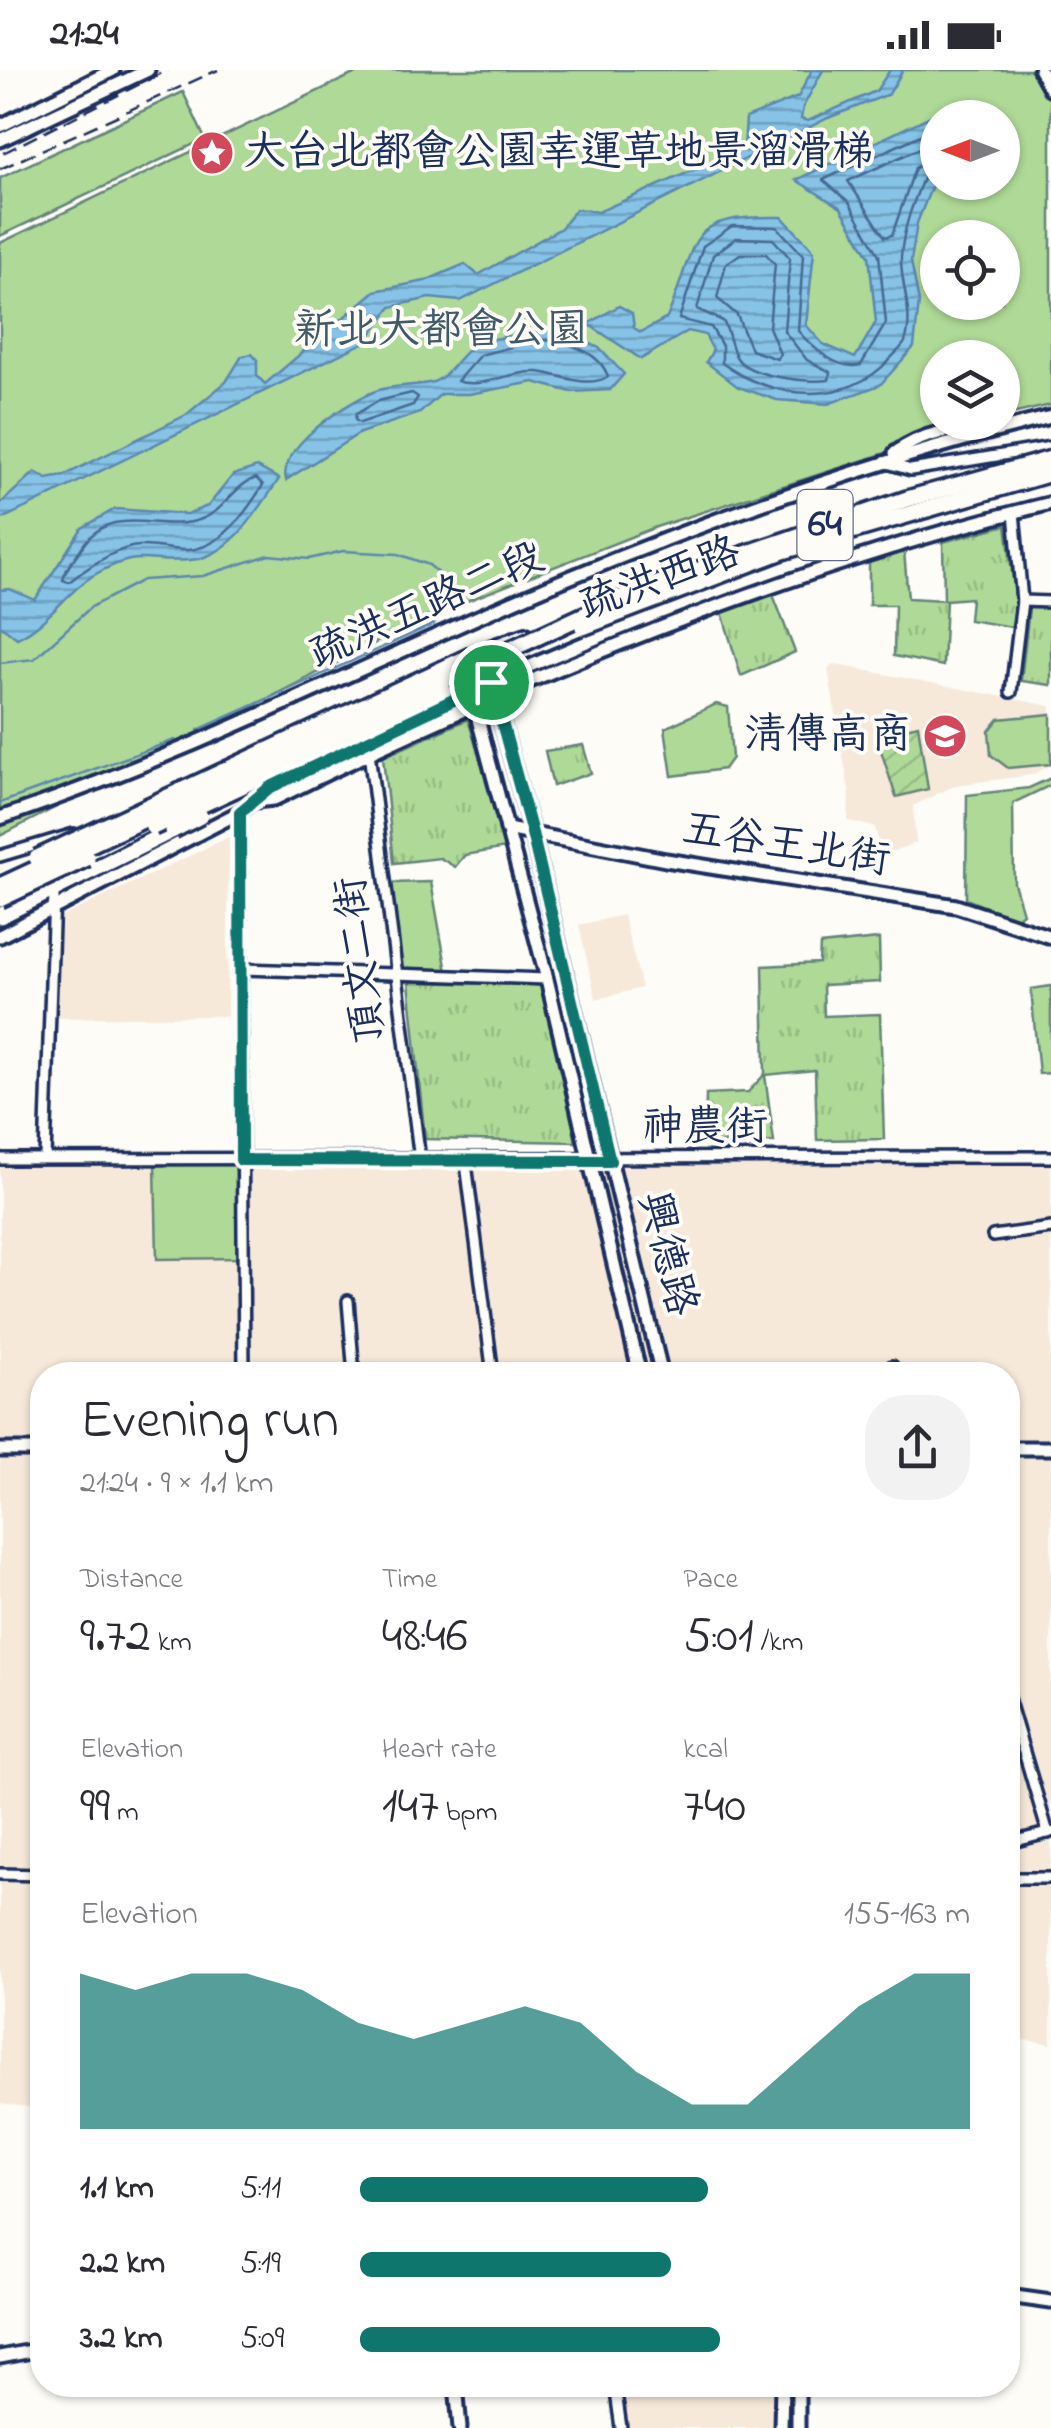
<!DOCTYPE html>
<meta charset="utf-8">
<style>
body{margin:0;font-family:"Indie Flower","LXGW WenKai TC",sans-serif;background:#f2f2f3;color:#2b2b33;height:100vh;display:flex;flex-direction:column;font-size:38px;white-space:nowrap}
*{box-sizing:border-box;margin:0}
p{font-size:32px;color:#7c7c81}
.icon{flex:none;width:55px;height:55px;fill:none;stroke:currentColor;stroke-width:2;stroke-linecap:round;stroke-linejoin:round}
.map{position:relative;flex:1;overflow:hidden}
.sheet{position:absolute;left:30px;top:1292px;width:990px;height:1035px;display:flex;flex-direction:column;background:#fff;border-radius:40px;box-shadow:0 2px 8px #0004}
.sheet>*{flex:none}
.needle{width:65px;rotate:270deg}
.tools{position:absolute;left:920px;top:30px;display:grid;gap:20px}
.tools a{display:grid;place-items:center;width:100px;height:100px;border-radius:50%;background:#fff;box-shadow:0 2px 8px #0004;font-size:50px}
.pin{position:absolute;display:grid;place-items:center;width:85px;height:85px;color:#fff;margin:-42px;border:5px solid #fff;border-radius:50%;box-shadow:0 2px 10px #0007}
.round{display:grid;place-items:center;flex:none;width:105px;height:105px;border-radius:40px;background:#f2f2f3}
.overview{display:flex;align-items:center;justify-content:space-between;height:170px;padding:0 50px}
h1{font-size:55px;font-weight:600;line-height:75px}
.metrics{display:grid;grid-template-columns:repeat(3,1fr);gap:15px;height:170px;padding:10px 50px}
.metrics div{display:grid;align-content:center}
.metrics b{font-size:50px;font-weight:600}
.metrics small{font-size:28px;font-weight:400}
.metrics p{font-size:28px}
.chart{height:280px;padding:20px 50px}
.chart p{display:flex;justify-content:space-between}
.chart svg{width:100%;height:180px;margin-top:10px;fill:#0f766e;opacity:.7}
ul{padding:0 50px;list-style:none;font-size:32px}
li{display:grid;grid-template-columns:160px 120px 1fr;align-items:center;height:75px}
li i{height:25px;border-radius:12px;background:#0f766e}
.status{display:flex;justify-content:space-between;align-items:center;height:70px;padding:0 50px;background:#fff;direction:ltr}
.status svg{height:28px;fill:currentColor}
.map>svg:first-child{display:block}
.built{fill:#f6e9da}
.grass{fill:url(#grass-tufts);stroke:#65847a;stroke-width:2.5}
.park{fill:#afd996;stroke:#65847a;stroke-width:2.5;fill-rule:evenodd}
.garden{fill:url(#garden-furrows);stroke:#65847a;stroke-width:2.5}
.water{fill:url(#water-rules);stroke:#5b88b0;stroke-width:2.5}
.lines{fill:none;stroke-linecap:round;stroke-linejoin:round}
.shore{stroke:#466a94;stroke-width:2.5}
.stream{stroke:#5b88b0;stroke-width:2.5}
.street-casing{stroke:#1b2f5e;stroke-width:16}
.secondary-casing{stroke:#1b2f5e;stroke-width:19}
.highway-casing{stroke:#1b2f5e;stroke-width:22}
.street{stroke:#fdfcf7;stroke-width:9}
.secondary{stroke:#fdfcf7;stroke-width:11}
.highway{stroke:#fdfcf7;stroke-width:15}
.rail{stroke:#1b2f5e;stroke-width:2.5;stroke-dasharray:15 8;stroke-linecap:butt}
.highway-bridge-casing{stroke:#1b2f5e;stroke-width:22;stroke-linecap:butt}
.highway-bridge{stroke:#fdfcf7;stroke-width:15}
.route-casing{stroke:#fff;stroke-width:20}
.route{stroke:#0f766e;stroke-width:12}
.labels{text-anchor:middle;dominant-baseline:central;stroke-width:8;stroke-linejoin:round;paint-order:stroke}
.shield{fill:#fdfcf7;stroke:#5f6c8c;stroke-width:2.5}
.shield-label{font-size:40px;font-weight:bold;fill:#1b2f5e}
.poi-label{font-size:42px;fill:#1b2f5e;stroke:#fdfcf7;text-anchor:start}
.park-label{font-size:42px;fill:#405a6c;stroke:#fdfcf7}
.street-label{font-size:42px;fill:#1b2f5e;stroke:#fdfcf7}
</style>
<div class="status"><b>21:24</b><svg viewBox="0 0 49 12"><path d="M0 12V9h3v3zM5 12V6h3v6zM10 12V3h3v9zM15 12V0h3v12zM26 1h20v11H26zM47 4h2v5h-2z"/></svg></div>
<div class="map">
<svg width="1051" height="2358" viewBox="0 0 1051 2358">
<defs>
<pattern id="grass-tufts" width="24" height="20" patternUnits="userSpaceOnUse" patternTransform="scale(2.5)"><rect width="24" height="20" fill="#afd996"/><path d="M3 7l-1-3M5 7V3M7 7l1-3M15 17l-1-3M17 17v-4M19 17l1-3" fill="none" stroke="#96bb84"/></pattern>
<pattern id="garden-furrows" width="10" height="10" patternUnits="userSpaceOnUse" patternTransform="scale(2.5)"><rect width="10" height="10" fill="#afd996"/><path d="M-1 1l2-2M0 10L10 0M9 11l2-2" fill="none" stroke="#96bb84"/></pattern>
<pattern id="water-rules" width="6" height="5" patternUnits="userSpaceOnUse" patternTransform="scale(2.5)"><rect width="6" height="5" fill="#86c3e6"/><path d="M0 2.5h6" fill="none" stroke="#6d9fbe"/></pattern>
</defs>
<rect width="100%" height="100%" fill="#fdfcf7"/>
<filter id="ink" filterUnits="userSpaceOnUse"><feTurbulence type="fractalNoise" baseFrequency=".01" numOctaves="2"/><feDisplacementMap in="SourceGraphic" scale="20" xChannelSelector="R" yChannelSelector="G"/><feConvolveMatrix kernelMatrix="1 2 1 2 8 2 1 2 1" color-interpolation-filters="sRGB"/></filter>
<g filter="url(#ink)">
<g class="built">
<polygon points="832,594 1051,636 1051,695 1032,705 956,715 913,736 916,773 890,782 879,775 875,757 848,751 849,720 828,600"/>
<polygon points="229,767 227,946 57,948 59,848"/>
<polygon points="623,845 642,918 596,929 579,855"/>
<polygon points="1051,1095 1051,1974 1008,1967 1008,1305 42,1305 42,2039 0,2033 0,1097"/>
<polygon points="621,2315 773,2315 772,2358 626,2358"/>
</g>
<g class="grass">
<polygon points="1006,455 1016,533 1012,557 969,550 971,528 946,530 943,596 894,586 895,535 869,535 869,488 904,481 908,528 944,530 943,472"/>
<polygon points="772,522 795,582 741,606 721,539"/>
<polygon points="1029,538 1051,538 1051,615 1021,611"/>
<polygon points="468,649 506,778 465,785 455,797 440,788 394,793 383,687"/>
<polygon points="583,675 591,703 553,716 545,681"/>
<polygon points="879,869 880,912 823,915 824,946 880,944 884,1069 817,1070 815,1000 765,1005 774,1072 705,1073 706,1024 748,1022 765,1004 763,896 819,893 820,875"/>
<polygon points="409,912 543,915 576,1072 425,1069"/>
</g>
<g class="park">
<path d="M362,0H1051V335L1003,346L1002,288H938V352L979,353L656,457L426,547L0,766V173ZM938,48H1002V112H938ZM938,168H1002V232H938Z"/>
<polygon points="183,22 205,69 0,166 0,108"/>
<polygon points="716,634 728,637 732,688 724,699 672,706 665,658"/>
<polygon points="1051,644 1051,694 1008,698 991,685 989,661 999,649"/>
<polygon points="1051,708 1051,715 1013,733 1014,813 1023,843 1015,849 966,829 967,725 1029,718"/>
<polygon points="431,812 447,902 400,898 390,813"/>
<polygon points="1051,916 1051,1003 1039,1004 1031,919"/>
<polygon points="155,1093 237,1094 240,1188 157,1189"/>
</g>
<polygon class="garden" points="918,655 928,719 896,727 876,665"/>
<g class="water">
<polygon points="812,0 823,0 803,37 801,49 808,51 876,21 890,0 903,0 889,24 828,48 460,231 429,228 391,237 365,272 0,450 0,434 35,402 47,409 63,406 186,345 226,312 242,286 252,284 257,290 257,306 265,314 375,221 425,211 465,194 478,205 561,158 576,139 598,142 744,78 746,48 798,27"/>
<path d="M937,43L941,47L937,103L917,153L911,191L919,232L914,277L880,315L828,334L777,330L738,317L706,292L713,280L705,265L688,261L641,289L588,254L619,236L632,243L634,258L641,262L667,248C700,169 681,145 782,147L814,181L806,255L823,274L855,288L876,252L869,186L841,138L796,110Z"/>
<path d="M563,260L599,278L624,304L610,320L571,322L534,312L469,324H441L420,343L360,363L286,410C278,377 345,334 373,322C392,314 414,317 433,312C449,307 459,285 473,276C490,267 544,260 563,260Z"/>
<path d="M257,397L279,409C258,440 231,487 190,490C145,494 141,478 94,505C65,523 47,555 17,568L0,555V520L10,519L35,530L82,458L115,439L187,444L208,436L233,405Z"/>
</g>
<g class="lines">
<g class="shore">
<path d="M938,57L823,110L849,132L879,185L886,253L861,295C837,301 813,278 798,261L803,185L777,157L732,156L703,176L679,249L711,257L722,276V293C770,329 847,338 890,289C894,284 902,278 905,272C915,243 900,215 901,187C903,158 913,133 924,106L938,100"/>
<polyline points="938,70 848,111 885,167 892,165 915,98 938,87"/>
<path d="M736,168L773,169L790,188L784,261L807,290L830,302L829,310C809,313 749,307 737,288C731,279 730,263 723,251L697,239L713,185Z"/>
<polygon points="740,184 766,184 775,194 769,257 780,284 777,289 751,280 737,245 717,228 726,194"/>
<path d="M539,270C564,270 600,281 608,307C584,319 561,304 537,302C511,300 481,320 457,311L480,285Z"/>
<polygon points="412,323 418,327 413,335 360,353 355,350 356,344 378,331"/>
<path d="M256,408L263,415C247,441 221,479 187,480C171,480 155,475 139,476C116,477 87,498 69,512L63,510C65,498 75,488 82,477C113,430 160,465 202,449C226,440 232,416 256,408Z"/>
</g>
<g class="stream">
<polyline points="0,593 34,589 91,537 143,510 203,506 269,485 309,489 343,481 398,484 429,495 442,506 445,541 434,554 198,660"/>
<polyline points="0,733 175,670"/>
</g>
<defs>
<g id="street">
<polyline points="884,392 911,400 1051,377"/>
<polyline points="1022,531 1051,532"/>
<polyline points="1011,622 1022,531 1014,442"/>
<polyline points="369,682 420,1090"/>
<polyline points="240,742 244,1305"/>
<polyline points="0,786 74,764"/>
<polyline points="241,899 547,909"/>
<polyline points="45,1088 54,825"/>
<polyline points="0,1089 1051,1087"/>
<polyline points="467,1101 493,1305"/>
<polyline points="993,1166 1051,1158"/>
<polyline points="348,1231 354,1305"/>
<polyline points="892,1296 892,1305"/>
<polyline points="1008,1628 1048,1763"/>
<polyline points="1008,1773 1051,1762"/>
<polyline points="0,1804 42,1805"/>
<polyline points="1008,1808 1051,1808"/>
<polyline points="615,2315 621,2358"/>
</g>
<g id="secondary">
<polyline points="1040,0 1051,20"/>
<polyline points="0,56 113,0"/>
<polyline points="0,70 148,0"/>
<path d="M895,383C922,362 957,358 991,356"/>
<polyline points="493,620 532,763 662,1305"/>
<polyline points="473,630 547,909 640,1305"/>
<path d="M255,731L274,729C522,607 782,499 1051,433"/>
<path d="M0,748C199,681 378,587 571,507C727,443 887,386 1051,347"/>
<polyline points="507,759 666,790 956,836 1051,867"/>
<path d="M0,866L240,742L269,717C519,594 779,483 1051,418"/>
<polyline points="1008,1378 1051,1378"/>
<polyline points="0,1380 42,1380"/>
<polyline points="1008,2226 1051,2232"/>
<polyline points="0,2287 42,2279"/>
<polyline points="456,2315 460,2358"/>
<polyline points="781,2358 782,2315"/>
<polyline points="798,2358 798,2315"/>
</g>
<g id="highway">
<polyline points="473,585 526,566"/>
<polyline points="0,846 173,760"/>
</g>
</defs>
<use href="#street" class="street-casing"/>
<use href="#secondary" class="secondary-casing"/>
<use href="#highway" class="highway-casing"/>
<use href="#street" class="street"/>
<use href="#secondary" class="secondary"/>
<use href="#highway" class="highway"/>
<g class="rail">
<polyline points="3,83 168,0"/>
<polyline points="0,99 218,0"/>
</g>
<defs>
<g id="highway-bridge">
<polyline points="583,557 783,481 1051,403"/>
<polyline points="153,757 445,622"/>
<polyline points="173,760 200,746"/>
<polyline points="37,788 473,585"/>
<polyline points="0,816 634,522 907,429 1051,389"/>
<polyline points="0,829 87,788"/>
</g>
</defs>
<use href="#highway-bridge" class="highway-bridge-casing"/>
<use href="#highway-bridge" class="highway-bridge"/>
</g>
</g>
<g class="lines" filter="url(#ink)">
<defs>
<polygon id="route" points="491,612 532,763 610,1091 241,1090 240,742 269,718"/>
</defs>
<use href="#route" class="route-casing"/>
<use href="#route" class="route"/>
</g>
<defs>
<symbol id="sight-disc" viewBox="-11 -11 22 22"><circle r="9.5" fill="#d1495b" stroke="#fdfcf7"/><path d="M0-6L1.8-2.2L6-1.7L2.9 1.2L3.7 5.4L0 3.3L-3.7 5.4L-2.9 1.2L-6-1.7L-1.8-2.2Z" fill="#fff"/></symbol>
<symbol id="school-disc" viewBox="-11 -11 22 22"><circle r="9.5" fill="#d1495b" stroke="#fdfcf7"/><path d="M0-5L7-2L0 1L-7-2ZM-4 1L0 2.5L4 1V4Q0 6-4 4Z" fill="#fff"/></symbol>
</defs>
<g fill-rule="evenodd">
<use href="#sight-disc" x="187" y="58" width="50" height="50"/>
<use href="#school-disc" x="920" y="641" width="50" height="50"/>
</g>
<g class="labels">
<rect class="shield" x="797.5" y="420" width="55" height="70" rx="8"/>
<g class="shield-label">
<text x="825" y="455">64</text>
</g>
<g class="poi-label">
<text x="244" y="83">大台北都會公園幸運草地景溜滑梯</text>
<text x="912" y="666" text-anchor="end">清傳高商</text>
</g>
<g class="park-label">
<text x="441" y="261">新北大都會公園</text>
</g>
<g class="street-label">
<text transform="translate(660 510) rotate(-20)">疏洪西路</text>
<text transform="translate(427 537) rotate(-24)">疏洪五路二段</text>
<text transform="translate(786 776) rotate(9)">五谷王北街</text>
<text transform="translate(362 890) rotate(-97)">頂文二街</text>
<text x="705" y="1058">神農街</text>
<text transform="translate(666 1184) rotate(76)">興德路</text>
</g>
</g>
</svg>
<div class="tools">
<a><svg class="needle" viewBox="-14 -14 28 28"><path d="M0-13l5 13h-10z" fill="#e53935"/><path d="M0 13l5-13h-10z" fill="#7c7c81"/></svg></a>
<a><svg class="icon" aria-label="locate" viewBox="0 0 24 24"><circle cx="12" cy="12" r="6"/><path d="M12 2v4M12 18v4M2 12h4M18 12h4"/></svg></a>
<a><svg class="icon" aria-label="layers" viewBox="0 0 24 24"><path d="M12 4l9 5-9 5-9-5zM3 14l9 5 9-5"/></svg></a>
</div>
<div class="pin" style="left:491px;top:612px;background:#1e9e55"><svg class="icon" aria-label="arrive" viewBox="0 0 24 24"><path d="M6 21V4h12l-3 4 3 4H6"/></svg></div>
<section class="sheet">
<div class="overview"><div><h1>Evening run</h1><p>21:24 · 9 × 1.1 km</p></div><a class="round"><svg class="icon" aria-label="share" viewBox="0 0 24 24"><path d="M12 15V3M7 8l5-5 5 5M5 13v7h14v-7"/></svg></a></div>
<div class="metrics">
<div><p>Distance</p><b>9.72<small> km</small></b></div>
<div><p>Time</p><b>48:46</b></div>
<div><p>Pace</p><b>5:01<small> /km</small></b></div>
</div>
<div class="metrics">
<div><p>Elevation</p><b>99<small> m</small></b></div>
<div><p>Heart rate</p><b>147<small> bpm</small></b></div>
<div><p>kcal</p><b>740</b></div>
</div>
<div class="chart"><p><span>Elevation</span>155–163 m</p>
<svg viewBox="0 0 160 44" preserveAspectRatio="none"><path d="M0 44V6L10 10L20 6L30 6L40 10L50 18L60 22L70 18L80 14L90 18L100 30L110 38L120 38L130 26L140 14L150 6L160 6V44z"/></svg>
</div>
<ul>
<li><b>1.1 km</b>5:11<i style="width:57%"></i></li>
<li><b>2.2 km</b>5:19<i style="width:51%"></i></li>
<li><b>3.2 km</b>5:09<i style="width:59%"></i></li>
</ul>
</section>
</div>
